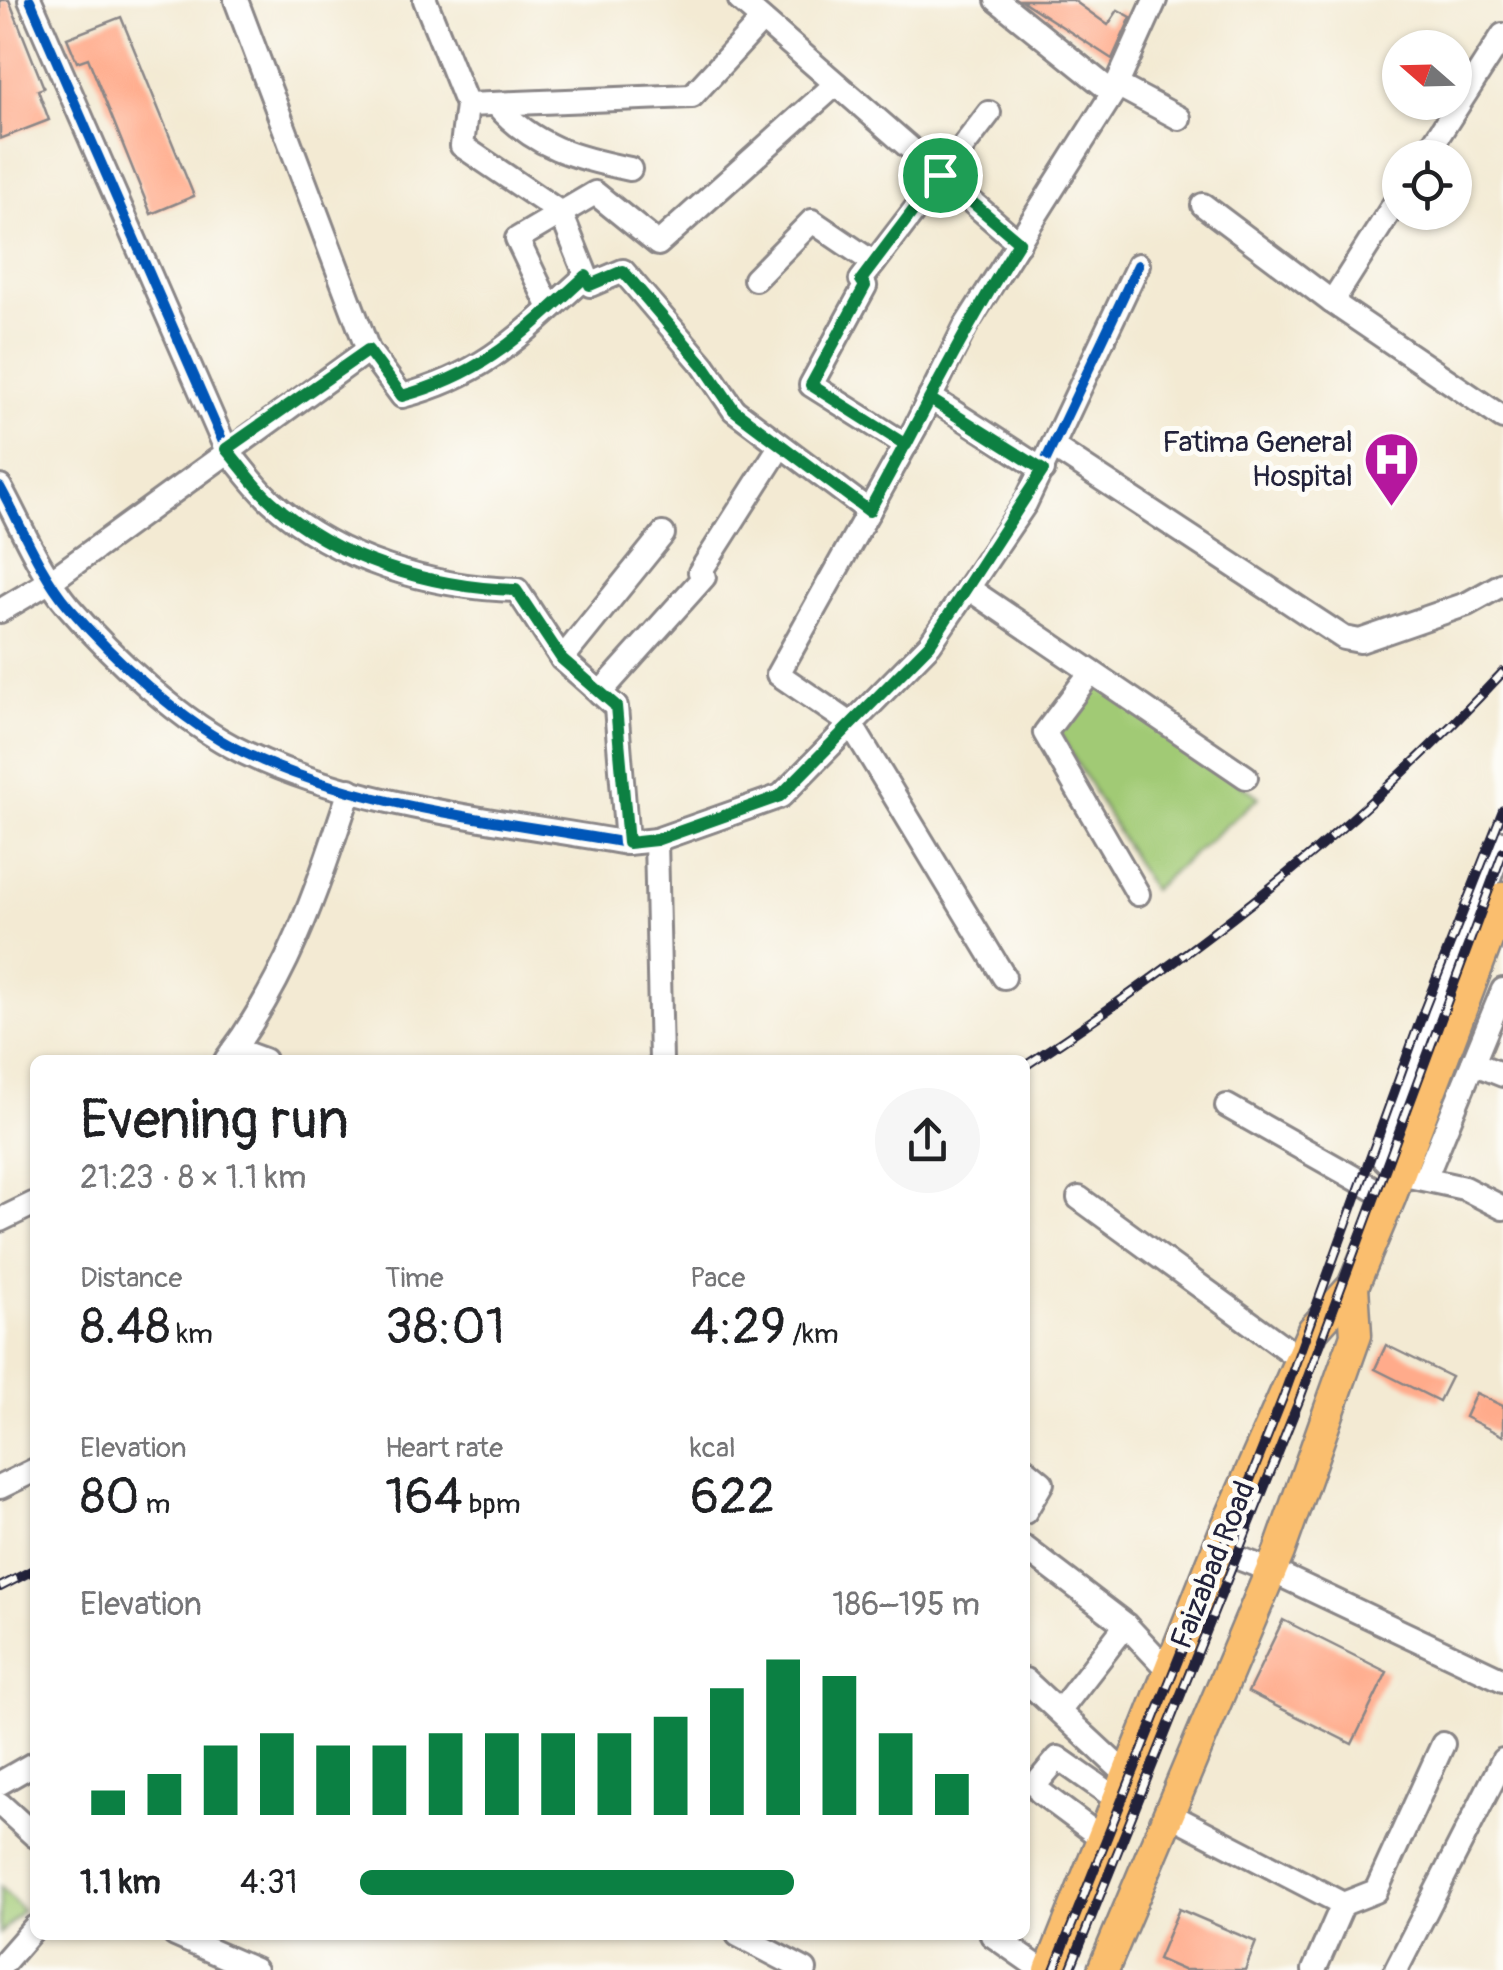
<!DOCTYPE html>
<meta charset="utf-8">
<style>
body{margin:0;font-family:Pangolin,sans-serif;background:#f6f6f6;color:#202124;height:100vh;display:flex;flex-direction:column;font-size:38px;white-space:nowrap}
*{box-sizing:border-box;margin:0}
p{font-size:32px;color:#757577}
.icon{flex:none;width:55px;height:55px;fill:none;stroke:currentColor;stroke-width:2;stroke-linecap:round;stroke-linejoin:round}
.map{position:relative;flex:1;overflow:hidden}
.side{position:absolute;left:30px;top:1055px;width:1000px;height:885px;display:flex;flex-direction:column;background:#fff;border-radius:15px;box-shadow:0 2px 8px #0004}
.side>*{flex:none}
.needle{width:65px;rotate:290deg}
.fabs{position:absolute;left:1382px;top:30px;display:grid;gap:20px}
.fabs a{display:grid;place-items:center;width:90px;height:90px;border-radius:50%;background:#fff;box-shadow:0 2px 8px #0004;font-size:50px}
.pin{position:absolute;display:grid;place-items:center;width:85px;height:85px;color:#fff;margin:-42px;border:5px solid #fff;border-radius:50%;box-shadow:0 2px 10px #0007}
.round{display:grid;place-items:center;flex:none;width:105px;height:105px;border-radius:52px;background:#f6f6f6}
.overview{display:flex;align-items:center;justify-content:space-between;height:170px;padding:0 50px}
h1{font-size:55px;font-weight:600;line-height:75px}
.figures{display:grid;grid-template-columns:repeat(3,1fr);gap:15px;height:170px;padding:10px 50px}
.figures div{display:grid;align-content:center}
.figures b{font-size:50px;font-weight:600}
.figures small{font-size:28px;font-weight:400}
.figures p{font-size:28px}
.chart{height:280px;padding:20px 50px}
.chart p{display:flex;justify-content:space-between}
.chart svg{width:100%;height:180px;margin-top:10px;stroke:#0b8043;stroke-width:6}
ul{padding:0 50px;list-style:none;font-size:32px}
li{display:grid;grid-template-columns:160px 120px 1fr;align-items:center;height:75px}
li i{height:25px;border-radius:12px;background:#0b8043}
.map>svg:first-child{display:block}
.green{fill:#a1ca75;stroke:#627658;stroke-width:2.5}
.building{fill:#ffab8b}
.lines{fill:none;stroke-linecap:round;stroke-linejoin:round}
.minor-casing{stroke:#8a8687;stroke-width:28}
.major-casing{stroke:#8a8687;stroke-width:35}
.minor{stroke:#fff;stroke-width:22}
.major{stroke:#fabe6e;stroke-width:30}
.rail-casing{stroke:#22223b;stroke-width:10}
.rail{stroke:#fdfcf7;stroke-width:6;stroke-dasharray:19;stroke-linecap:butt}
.cycleway-casing{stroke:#fdfcf7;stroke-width:16}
.cycleway{stroke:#0057b8;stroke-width:10}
.route-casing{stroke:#fff;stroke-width:20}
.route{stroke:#0b8043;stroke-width:12}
.labels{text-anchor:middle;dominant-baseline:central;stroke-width:10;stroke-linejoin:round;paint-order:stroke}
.poi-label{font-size:30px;fill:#22223b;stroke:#fdfcf7;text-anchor:end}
.street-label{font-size:30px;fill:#22223b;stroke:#fdfcf7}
</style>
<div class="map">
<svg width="1503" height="1970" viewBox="0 0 1503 1970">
<rect width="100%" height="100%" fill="#fdfcf7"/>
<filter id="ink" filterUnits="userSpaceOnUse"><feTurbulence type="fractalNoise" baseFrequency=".01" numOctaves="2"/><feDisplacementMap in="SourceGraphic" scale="20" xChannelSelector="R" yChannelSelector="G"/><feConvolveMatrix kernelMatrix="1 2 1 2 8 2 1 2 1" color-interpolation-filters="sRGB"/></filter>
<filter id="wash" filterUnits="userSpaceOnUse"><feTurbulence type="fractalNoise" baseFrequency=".0048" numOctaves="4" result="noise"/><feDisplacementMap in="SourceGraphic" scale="40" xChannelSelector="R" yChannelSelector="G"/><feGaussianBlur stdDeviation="2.25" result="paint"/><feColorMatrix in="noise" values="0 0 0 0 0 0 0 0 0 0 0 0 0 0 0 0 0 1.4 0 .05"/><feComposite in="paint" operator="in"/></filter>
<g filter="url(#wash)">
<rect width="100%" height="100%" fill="#f3ead3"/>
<g class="green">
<polygon points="1096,681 1259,797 1152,890 1059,733"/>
<polygon points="0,1887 22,1910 0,1934"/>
</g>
<g id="blocks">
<g class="building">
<polygon points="0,0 9,0 44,88 38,90 49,120 0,139"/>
<polygon points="1021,0 1073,0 1108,25 1118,10 1131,17 1112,59"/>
<polygon points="121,17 194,196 151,214 88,58 77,62 67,38"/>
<polygon points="1386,1345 1451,1377 1439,1401 1375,1369"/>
<polygon points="1476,1393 1503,1406 1503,1436 1465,1417"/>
<polygon points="1283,1620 1387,1672 1352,1744 1248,1692"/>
<polygon points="1179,1909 1256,1942 1245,1970 1183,1970 1158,1959"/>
</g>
</g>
</g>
<g filter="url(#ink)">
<use href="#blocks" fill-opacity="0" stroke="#8a8687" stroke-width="2.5"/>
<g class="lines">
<defs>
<g id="minor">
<path d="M30,0L226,449C241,466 255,487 272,502C336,560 432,588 517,590L562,659L616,707L627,843"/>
<path d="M236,0L368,350L402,396C487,374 523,333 586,276"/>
<polyline points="425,0 467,105 462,146 561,213 590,285 623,271 704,366 734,410 869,511"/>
<polyline points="740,0 1019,243"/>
<polyline points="997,0 1113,93"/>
<polyline points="1117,85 1179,118"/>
<path d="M496,104C533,147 576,158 630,169"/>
<polyline points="467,105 692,96 762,20"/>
<polyline points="1424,158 1503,35"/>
<polyline points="1203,205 1332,302 1503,418"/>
<polyline points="755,279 812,221 874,263"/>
<polyline points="1332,302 1400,195"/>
<polyline points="550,308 517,239 595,193 658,244 836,84"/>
<polyline points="930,397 1043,470"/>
<polyline points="906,445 811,385 865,286 861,280 989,113"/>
<polyline points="1055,448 1344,638 1360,641 1467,604 1503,584"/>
<path d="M0,487C21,525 40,573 68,606C112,657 182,723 243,752C361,809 500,820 627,843L656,840L781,796L930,644L1025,504L1138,265"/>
<polyline points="968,588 1246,777"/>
<polyline points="0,611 52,580 368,350"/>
<polyline points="562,659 663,534"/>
<polyline points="1091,672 1045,733 1138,894"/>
<polyline points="600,693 704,577 700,572 779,448"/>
<polyline points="656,840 661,1060"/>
<polyline points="1503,842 1382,1157 1400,1174 1464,1188 1503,1208"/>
<polyline points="1004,977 851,724 778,674 915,428 965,327 1113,93 1155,0"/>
<polyline points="234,1049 264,1060"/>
<path d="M226,1060C290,975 317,889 350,790"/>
<polyline points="1473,1063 1503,1075"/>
<polyline points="1227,1106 1390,1198"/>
<polyline points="1425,1179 1503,990"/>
<polyline points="1079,1198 1300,1359"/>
<polyline points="0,1220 35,1203"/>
<polyline points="1025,1469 1042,1483 1025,1512"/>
<polyline points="0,1487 35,1470"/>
<polyline points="1025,1548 1126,1625 1170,1672"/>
<polyline points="1217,1550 1272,1571 1503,1680"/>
<polyline points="1025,1680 1128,1776"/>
<polyline points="1061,1709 1126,1625"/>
<polyline points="0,1783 35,1763"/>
<polyline points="0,1804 35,1836"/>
<polyline points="1169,1814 1343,1904"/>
<polyline points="1103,1839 1040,1792 1036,1784 1058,1758 1118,1800"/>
<polyline points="175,1935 255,1970"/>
<polyline points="738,1935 805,1970"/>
<polyline points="992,1935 1042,1970"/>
<polyline points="0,1967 35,1927"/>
<polyline points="1314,1970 1343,1904 1376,1891 1443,1744"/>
<polyline points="1396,1970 1503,1760"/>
</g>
<g id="major">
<polyline points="1050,1970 1224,1533 1313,1330 1353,1286 1390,1198 1503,898"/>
<polyline points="1103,1970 1279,1552 1356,1335 1353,1286"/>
</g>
</defs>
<use href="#minor" class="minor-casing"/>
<use href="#major" class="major-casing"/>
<use href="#minor" class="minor"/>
<use href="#major" class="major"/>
<defs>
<g id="rail">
<path d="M1025,1066C1199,951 1361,825 1503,672"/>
<polyline points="0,1587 35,1569"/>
<polyline points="1054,1970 1284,1395 1424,1010 1503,810"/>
<polyline points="1070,1970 1299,1401 1503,852"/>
</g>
</defs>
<use href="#rail" class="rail-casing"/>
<use href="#rail" class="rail"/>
<defs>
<g id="cycleway">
<path d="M30,0L226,449C241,466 255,487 272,502C336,560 432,588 517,590L562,659L616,707L627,843"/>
<path d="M0,487C21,525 40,573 68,606C112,657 182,723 243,752C361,809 500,820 627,843L656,840L781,796L930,644L1025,504L1138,265"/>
</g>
</defs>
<use href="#cycleway" class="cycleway-casing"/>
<use href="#cycleway" class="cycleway"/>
</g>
</g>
<g class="lines" filter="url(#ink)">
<defs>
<path id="route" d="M940,175L1019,242C964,329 919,421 869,511L734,410L704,366L623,271L590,285L586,276C523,333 487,373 402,396L368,350L226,449C241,466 255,487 272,502C336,560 432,588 516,590L562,659L616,706L628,843L656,840L780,796L930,644L1043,470L930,399L906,445L811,385L865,286L861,280L940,175"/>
</defs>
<use href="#route" class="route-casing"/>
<use href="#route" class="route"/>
</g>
<defs>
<symbol id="hospital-pin" viewBox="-11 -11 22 30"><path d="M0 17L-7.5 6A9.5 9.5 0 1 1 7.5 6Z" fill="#b5179e" stroke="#fdfcf7"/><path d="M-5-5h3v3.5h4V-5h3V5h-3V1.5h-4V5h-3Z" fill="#fff"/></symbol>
</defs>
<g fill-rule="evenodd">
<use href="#hospital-pin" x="1360" y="428" width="63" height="86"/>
</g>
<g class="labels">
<g class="poi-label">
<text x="1353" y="442">Fatima General<tspan x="1353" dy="34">Hospital</tspan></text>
</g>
<g class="street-label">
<text transform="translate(1213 1565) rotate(-68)">Faizabad Road</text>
</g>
</g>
</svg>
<div class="fabs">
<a><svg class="needle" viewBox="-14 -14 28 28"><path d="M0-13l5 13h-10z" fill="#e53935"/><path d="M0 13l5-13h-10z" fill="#757577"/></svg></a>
<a><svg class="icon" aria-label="locate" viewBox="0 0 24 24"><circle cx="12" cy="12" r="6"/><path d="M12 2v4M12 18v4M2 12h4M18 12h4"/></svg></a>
</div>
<div class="pin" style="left:940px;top:175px;background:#1e9e55"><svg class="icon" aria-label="arrive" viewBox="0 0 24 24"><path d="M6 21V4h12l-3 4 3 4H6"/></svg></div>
<section class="side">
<div class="overview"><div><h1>Evening run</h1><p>21:23 · 8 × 1.1 km</p></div><a class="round"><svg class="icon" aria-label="share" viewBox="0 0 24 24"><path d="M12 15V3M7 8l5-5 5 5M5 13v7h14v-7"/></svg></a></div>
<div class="figures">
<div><p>Distance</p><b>8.48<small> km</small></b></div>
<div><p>Time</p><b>38:01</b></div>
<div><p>Pace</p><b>4:29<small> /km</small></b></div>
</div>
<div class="figures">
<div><p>Elevation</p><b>80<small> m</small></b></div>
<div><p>Heart rate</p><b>164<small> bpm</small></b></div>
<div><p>kcal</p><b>622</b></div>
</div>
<div class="chart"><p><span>Elevation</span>186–195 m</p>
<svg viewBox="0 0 160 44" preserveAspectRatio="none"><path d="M5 44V38M15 44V34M25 44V27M35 44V24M45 44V27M55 44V27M65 44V24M75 44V24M85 44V24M95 44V24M105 44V20M115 44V13M125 44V6M135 44V10M145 44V24M155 44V34"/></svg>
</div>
<ul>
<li><b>1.1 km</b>4:31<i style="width:70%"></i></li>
</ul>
</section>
</div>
